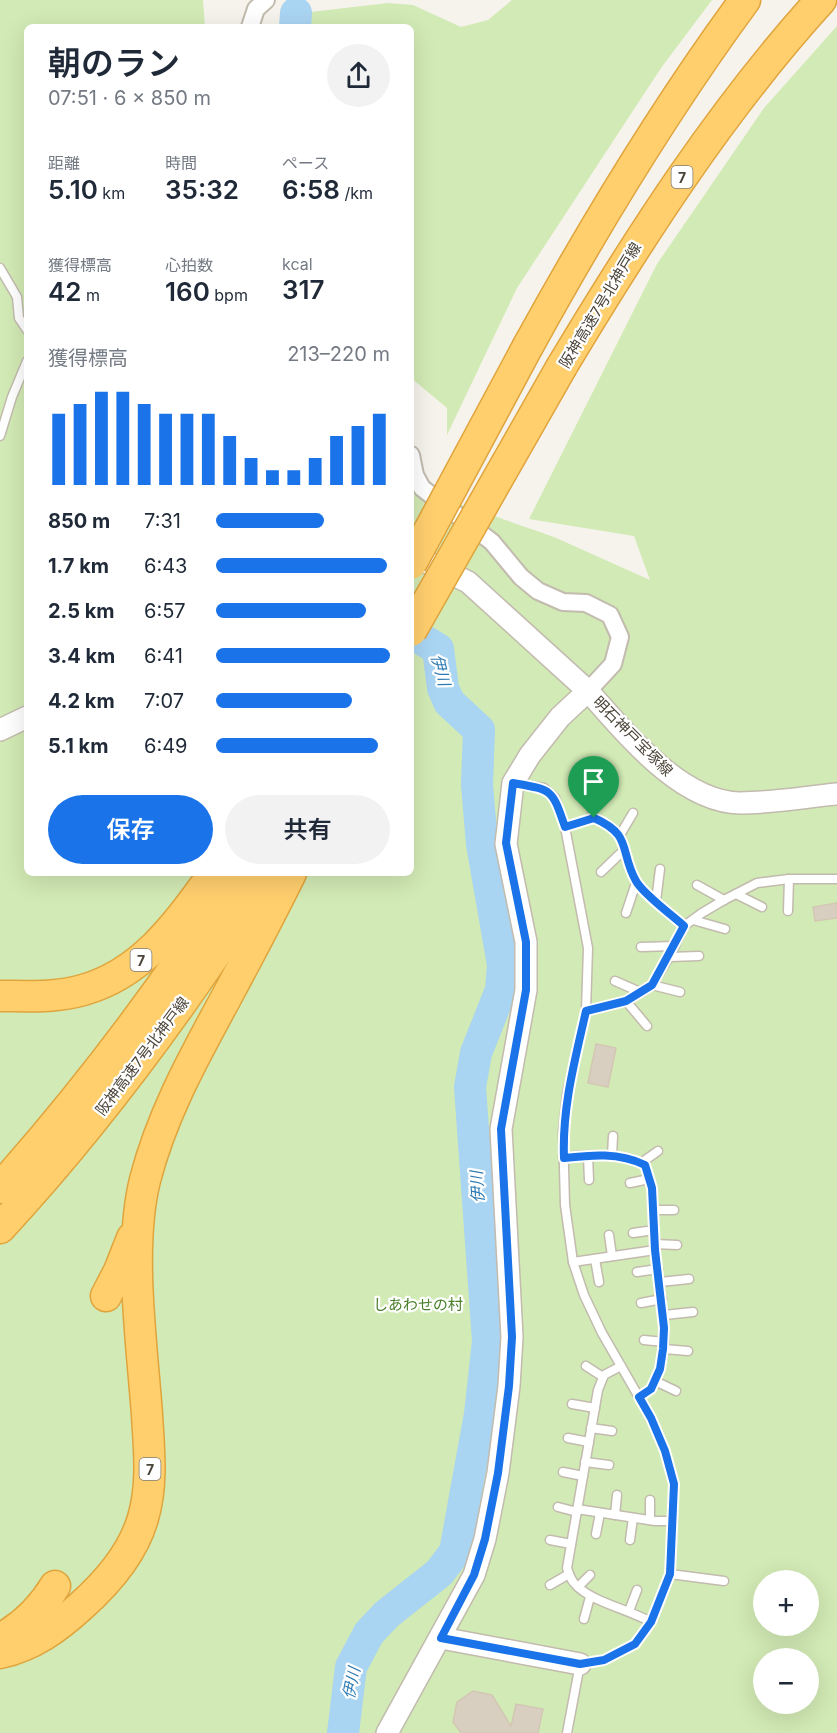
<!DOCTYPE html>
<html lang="ja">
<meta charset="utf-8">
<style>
body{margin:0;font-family:Inter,"Noto Sans JP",sans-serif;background:#f2f2f3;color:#1f2937;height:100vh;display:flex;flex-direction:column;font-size:22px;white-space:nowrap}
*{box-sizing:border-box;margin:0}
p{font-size:20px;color:#747a83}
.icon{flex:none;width:33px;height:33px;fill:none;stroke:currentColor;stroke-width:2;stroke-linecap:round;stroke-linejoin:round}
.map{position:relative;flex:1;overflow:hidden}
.panel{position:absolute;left:24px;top:24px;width:390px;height:852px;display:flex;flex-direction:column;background:#fff;border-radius:9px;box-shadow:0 6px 24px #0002}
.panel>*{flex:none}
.controls{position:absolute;left:753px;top:1570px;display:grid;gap:12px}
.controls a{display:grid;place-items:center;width:66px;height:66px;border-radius:50%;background:#fff;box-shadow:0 6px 24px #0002;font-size:30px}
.pin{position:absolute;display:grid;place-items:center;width:51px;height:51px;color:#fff;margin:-62px -26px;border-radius:50% 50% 50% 0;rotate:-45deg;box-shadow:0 0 6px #0007}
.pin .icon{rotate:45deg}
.round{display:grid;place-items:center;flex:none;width:63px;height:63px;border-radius:32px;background:#f2f2f3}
.overview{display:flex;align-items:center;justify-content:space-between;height:102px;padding:0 24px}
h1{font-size:33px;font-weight:600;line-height:45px}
.stats{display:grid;grid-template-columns:repeat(3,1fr);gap:9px;height:102px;padding:6px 24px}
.stats div{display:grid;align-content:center}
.stats b{font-size:26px;font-weight:600}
.stats small{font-size:16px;font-weight:400}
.stats p{font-size:16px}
.chart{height:168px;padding:12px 24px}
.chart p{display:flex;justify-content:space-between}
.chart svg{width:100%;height:108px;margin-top:6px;stroke:#1a73e8;stroke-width:6}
.cta{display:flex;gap:12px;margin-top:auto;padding:12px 24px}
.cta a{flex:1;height:69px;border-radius:36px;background:#1a73e8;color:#fff;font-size:24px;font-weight:600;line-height:69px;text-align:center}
.cta a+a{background:#f2f2f3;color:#1f2937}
ul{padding:0 24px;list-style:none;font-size:20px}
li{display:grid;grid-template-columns:96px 72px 1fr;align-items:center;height:45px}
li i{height:15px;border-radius:8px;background:#1a73e8}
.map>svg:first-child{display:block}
.green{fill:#d2eab5;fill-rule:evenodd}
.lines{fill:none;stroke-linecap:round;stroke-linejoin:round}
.river{stroke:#a9d4f2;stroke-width:32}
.building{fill:#d8cfc1;stroke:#d3c7b4;stroke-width:1.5}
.service-casing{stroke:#c2bbae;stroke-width:11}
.minor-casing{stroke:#c2bbae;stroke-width:20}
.tertiary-casing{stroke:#c2bbae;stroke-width:24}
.motorway-casing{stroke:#e0a43c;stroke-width:33}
.service{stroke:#fff;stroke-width:8}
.minor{stroke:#fff;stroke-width:16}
.tertiary{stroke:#fff;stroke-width:21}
.motorway{stroke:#ffcf6e;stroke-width:30}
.motorway-bridge-casing{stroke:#e0a43c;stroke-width:33;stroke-linecap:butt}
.motorway-bridge{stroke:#ffcf6e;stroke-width:30}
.route-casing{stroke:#fff;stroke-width:12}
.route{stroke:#1a73e8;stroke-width:8}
.labels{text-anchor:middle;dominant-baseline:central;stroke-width:4.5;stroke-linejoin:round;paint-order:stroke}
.shield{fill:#fff;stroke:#817c74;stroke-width:1.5}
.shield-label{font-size:14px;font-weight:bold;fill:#4b4439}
.street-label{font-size:15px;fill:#4b4439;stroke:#fff}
.park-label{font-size:15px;fill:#4a7f2a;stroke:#fff}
.water-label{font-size:16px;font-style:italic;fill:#2e7ab2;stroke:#fff}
</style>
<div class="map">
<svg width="837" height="1733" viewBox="0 0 837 1733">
<rect width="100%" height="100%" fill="#f6f3ec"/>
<g class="green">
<path d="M0,0H203L205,27H27V873H411V487L554,537L650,580L634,536L529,519L657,264L764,108L837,26V1733H0ZM764,1581H808V1626H764ZM764,1659H808V1704H764Z"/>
<polygon points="512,0 712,0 661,68 517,288 447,435 447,408 411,378 411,27 297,27 302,13 388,3 413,5 461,27 488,20"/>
</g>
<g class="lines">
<g class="river">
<polyline points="295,27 296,13"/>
<polyline points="343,1733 351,1667 369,1633 387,1614 439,1573 455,1552 480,1414 488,1341 470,1087 476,1053 501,990 503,965 482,844 477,785 479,730 449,702 443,688 438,649 411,633"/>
</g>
</g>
<g class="building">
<polygon points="837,903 837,918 815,921 813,907"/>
<polygon points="596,1044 616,1048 608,1087 588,1083"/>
<polygon points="473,1691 492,1695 511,1726 516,1704 543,1709 538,1733 461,1733 453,1722 457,1702"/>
</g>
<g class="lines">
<defs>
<g id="service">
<polyline points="0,268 17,297 19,318 27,330"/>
<polyline points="0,436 12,397 27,361"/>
<polyline points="515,783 544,788 555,798 565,827 588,948 586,1011 567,1094 563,1131 565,1205 573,1262 584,1295 602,1333 651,1418 665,1451 674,1484 670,1574 651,1622 635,1644 604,1660 580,1664 567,1733"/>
<polyline points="587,790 594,818"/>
<path d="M565,827L594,818C633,835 619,850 636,881C643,894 672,915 684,926"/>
<polyline points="620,835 633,813"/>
<polyline points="601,872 624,850"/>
<polyline points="697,885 724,900"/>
<polyline points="736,894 762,907"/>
<polyline points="656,901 660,869"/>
<polyline points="788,911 789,879"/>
<polyline points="626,913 636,883"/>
<polyline points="693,920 725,929"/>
<polyline points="641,947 675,946"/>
<polyline points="669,957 699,956"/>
<polyline points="615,981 640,992"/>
<polyline points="652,985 680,992"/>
<polyline points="626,1001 647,1026"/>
<polyline points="586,1011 626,1001 652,985 669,957 684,926 702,913 724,900 757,883 789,879 837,879"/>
<polyline points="588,1156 589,1180"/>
<polyline points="612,1156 613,1136"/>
<path d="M563,1157C591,1155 619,1152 645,1165L652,1188L655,1250L664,1328V1349L660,1369L651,1389L639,1397"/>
<polyline points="641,1163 658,1151"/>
<polyline points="630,1183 649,1179"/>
<polyline points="653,1210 674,1210"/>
<polyline points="633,1233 654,1230"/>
<polyline points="609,1235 612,1256"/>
<polyline points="655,1244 677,1245"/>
<polyline points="595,1259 599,1282"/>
<polyline points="573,1262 655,1250"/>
<polyline points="637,1272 658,1269"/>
<polyline points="660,1282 689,1279"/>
<polyline points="641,1303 662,1299"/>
<polyline points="664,1315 693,1312"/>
<polyline points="644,1340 664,1342"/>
<polyline points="664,1349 688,1351"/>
<polyline points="586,1366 603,1377"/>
<path d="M621,1366L604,1375L598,1390L567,1568C569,1574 571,1581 576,1585C592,1602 628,1609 651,1622"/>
<polyline points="655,1381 676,1391"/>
<polyline points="572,1404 595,1408"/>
<polyline points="591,1428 612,1431"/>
<polyline points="568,1438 589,1442"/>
<polyline points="585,1462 609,1465"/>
<polyline points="563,1472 583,1476"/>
<polyline points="650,1500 650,1520"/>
<polyline points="558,1507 577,1512"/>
<polyline points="577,1509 655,1521 673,1521"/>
<polyline points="615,1515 617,1495"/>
<polyline points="596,1534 600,1513"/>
<polyline points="550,1540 571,1544"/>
<polyline points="630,1540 633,1518"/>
<polyline points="670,1574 724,1581"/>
<polyline points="550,1585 569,1574"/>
<polyline points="578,1587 590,1575"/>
<polyline points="629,1611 637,1590"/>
<polyline points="584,1619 590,1597"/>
</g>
<g id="minor">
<polyline points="250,27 256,9 266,0"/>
<polyline points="411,455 415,475 422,488 492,542 521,577 538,591 563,602 586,603 610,615 620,637 613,664 588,691"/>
</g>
<g id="tertiary">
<polyline points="411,558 431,564 468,582 588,691"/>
<polyline points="0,730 27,717"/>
<polyline points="441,1638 580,1664"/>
<path d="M387,1733L474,1575L485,1539L498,1473L509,1386L512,1337L501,1129L526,990V942L506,844L513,783L530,755L560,717L588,691C626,733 680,802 740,803C772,803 805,797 837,794"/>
</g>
<g id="motorway">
<path d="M528,346C594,226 664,110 745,0"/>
<path d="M562,366C639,238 720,111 821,0"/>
<path d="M0,996C27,996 56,998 83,990C144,973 179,921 214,873"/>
<path d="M0,1188C88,1089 167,984 238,873"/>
<path d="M0,1228C101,1119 189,998 269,873"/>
<polyline points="106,1296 119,1271 132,1238"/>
<path d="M0,1639C24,1626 41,1609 55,1586"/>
<path d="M0,1653C32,1646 57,1628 81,1606C108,1582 133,1553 143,1518C153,1484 149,1449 147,1415C142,1344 128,1248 145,1180C162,1114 194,1057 226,998C248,957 270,915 291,873"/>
</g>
</defs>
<use href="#service" class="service-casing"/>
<use href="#minor" class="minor-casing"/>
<use href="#tertiary" class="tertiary-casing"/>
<use href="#motorway" class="motorway-casing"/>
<use href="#service" class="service"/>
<use href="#minor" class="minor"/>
<use href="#tertiary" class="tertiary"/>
<use href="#motorway" class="motorway"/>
<defs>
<g id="motorway-bridge">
<polyline points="411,564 528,346"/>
<polyline points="411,631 562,366"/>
</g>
</defs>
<use href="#motorway-bridge" class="motorway-bridge-casing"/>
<use href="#motorway-bridge" class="motorway-bridge"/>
</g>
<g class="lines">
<defs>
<path id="route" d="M513,783C553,790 552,789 565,827L594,818C633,835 619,851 636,881C643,894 672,915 684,926L652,985L626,1001L586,1011C575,1060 562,1107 564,1158C591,1155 619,1152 645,1165L652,1188L655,1250L664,1328L663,1349L660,1369L651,1389L639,1397L651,1418L665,1451L674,1484L670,1574L651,1622L635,1644L604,1660L580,1664L441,1638L474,1575L485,1539L498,1473L509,1386L512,1337L501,1129L526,990V942L506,843Z"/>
</defs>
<use href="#route" class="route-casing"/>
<use href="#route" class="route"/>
</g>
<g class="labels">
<g class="shield">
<rect x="671.5" y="166" width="21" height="22" rx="4.5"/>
<rect x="130.5" y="949" width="21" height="22" rx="4.5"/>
<rect x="139.5" y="1458" width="21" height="22" rx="4.5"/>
</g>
<g class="shield-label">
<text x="682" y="177">7</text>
<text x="141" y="960">7</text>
<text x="150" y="1469">7</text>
</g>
<g class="street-label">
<text transform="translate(600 305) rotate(-59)">阪神高速7号北神戸線</text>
<text transform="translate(633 736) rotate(45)">明石神戸宝塚線</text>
<text transform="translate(142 1056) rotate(-53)">阪神高速7号北神戸線</text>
</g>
<g class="park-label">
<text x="418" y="1304">しあわせの村</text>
</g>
<g class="water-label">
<text transform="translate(441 670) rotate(75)">伊川</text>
<text transform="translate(477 1187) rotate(-94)">伊川</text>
<text transform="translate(351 1683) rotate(-79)">伊川</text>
</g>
</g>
</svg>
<div class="controls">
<a>+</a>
<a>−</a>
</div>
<div class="pin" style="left:594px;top:818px;background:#1e9e55"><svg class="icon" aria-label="arrive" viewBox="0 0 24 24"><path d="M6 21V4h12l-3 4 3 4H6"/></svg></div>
<section class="panel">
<div class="overview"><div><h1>朝のラン</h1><p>07:51 · 6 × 850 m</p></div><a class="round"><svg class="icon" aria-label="share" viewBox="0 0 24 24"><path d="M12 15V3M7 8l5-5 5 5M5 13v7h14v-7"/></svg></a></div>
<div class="stats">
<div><p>距離</p><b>5.10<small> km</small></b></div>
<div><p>時間</p><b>35:32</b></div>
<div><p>ペース</p><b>6:58<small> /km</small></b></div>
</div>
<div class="stats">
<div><p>獲得標高</p><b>42<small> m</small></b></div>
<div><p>心拍数</p><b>160<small> bpm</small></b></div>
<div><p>kcal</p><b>317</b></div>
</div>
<div class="chart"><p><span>獲得標高</span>213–220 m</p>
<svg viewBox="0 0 160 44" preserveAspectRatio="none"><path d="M5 44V15M15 44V11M25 44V6M35 44V6M45 44V11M55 44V15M65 44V15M75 44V15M85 44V24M95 44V33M105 44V38M115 44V38M125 44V33M135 44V24M145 44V20M155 44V15"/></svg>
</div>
<ul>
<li><b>850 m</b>7:31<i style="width:62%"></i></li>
<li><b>1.7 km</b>6:43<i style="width:98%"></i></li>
<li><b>2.5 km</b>6:57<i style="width:86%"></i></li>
<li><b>3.4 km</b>6:41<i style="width:100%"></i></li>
<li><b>4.2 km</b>7:07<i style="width:78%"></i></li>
<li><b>5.1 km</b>6:49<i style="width:93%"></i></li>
</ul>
<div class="cta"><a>保存</a><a>共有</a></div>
</section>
</div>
